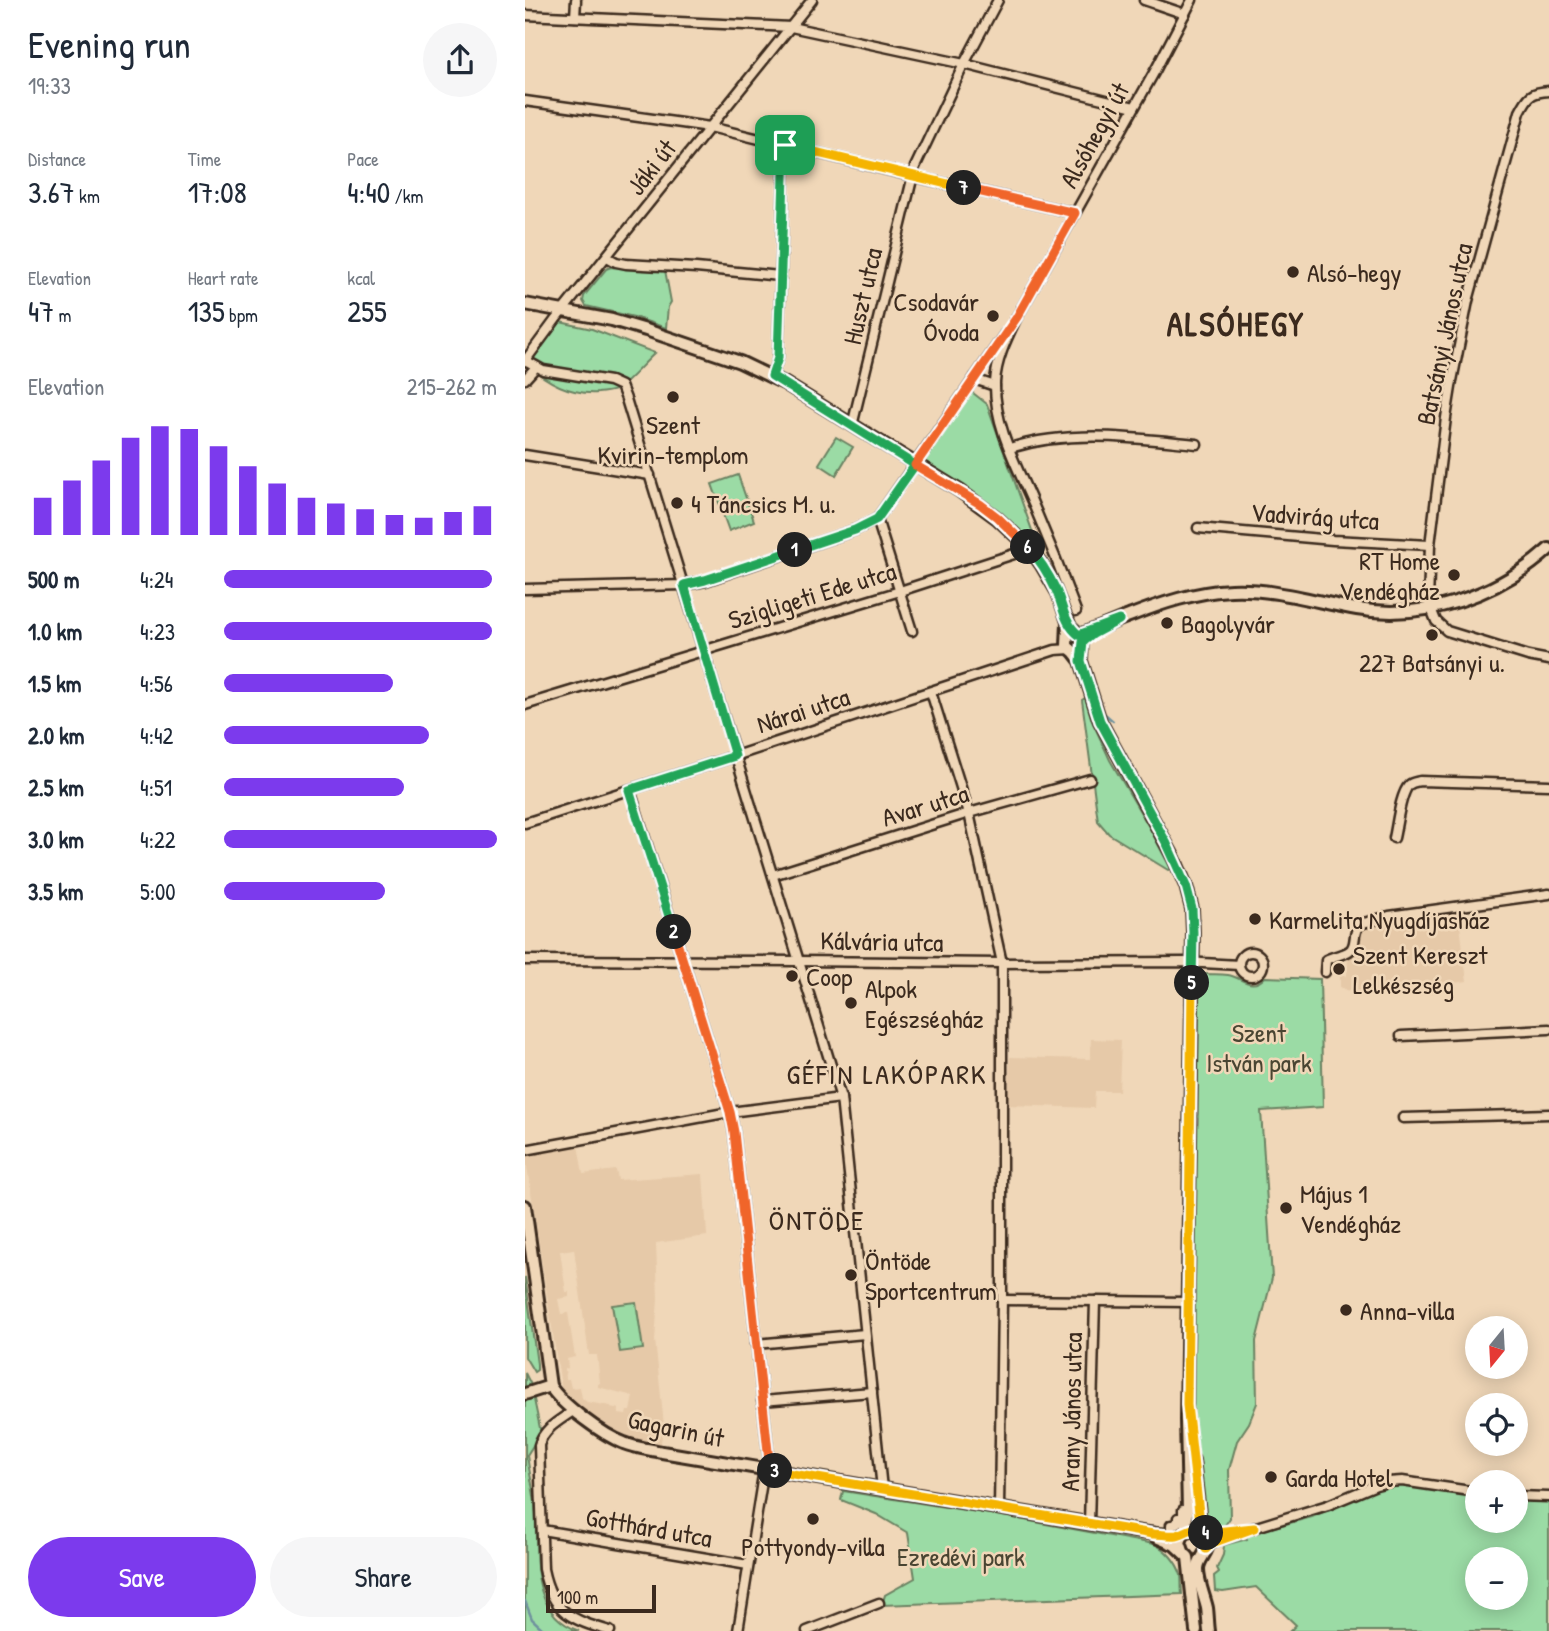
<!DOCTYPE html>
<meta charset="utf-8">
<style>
body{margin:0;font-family:"Patrick Hand",sans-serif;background:#f6f6f7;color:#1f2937;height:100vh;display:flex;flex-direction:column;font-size:26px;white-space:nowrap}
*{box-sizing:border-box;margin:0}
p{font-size:23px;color:#747a83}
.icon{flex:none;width:38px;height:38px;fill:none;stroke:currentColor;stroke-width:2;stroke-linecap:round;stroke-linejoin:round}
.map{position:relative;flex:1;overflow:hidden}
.side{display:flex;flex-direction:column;background:#fff;width:525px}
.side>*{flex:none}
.needle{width:46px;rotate:198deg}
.controls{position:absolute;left:940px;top:1316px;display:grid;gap:14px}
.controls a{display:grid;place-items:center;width:63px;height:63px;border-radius:50%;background:#fff;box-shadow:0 4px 18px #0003;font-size:35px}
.scale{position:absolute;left:21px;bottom:18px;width:110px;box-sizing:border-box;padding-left:7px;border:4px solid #3b2a1e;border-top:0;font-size:19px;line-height:24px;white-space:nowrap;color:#3b2a1e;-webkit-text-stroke:5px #f0d7b8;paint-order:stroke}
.pin{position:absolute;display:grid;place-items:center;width:60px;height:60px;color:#fff;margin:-30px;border-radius:14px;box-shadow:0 4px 10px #0006}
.km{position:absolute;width:35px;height:35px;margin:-18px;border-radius:50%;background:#222;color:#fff;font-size:19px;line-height:35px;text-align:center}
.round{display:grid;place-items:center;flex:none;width:74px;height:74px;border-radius:37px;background:#f6f6f7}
.summary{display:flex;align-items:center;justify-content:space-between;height:119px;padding:0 28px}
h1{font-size:38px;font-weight:600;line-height:52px}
.metrics{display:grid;grid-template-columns:repeat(3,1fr);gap:10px;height:119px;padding:7px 28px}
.metrics div{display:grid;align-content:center}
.metrics b{font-size:30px;font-weight:600}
.metrics small{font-size:19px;font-weight:400}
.metrics p{font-size:19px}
.chart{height:196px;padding:14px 28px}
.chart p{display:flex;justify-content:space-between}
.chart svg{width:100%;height:126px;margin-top:7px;stroke:#7c3aed;stroke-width:6}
.primary-button{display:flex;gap:14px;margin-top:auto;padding:14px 28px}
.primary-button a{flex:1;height:80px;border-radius:42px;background:#7c3aed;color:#fff;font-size:28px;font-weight:600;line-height:80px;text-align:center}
.primary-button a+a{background:#f6f6f7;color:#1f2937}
ul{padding:0 28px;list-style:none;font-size:23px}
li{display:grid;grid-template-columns:112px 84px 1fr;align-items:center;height:52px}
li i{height:18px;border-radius:9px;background:#7c3aed}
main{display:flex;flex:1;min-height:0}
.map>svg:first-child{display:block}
.built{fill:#e6c9a8;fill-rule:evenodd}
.green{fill:#9bdba5;stroke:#6b8262;stroke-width:2;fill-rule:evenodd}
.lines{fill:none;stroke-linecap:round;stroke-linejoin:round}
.stream{stroke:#6f929e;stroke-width:2.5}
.minor-casing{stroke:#3b2a1e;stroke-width:13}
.tertiary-casing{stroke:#3b2a1e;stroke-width:16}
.minor{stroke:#f0d7b8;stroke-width:8}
.tertiary{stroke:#f0d7b8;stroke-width:10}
.split-1-casing{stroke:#fff;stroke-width:14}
.split-2-casing{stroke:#fff;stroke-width:14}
.split-3-casing{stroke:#fff;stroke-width:14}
.split-4-casing{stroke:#fff;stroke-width:14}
.split-5-casing{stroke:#fff;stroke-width:14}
.split-6-casing{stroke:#fff;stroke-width:14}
.split-7-casing{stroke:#fff;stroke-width:14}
.split-8-casing{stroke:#fff;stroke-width:14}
.split-1{stroke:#22a559;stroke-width:9}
.split-2{stroke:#22a559;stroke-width:9}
.split-3{stroke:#f0652b;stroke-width:9}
.split-4{stroke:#f5b400;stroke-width:9}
.split-5{stroke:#f5b400;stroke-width:9}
.split-6{stroke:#22a559;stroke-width:9}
.split-7{stroke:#f0652b;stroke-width:9}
.split-8{stroke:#f5b400;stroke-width:9}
.poi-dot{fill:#3b2a1e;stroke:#f0d7b8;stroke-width:2.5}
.labels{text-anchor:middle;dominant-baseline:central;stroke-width:5;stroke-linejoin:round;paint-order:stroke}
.street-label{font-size:26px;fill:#3b2a1e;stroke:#f0d7b8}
.poi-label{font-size:26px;fill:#3b2a1e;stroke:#f0d7b8;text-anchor:start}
.park-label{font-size:26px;fill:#494532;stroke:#f0d7b8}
.neighbourhood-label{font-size:28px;letter-spacing:2px;fill:#3b2a1e;stroke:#f0d7b8}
.district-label{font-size:33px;font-weight:bold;letter-spacing:2px;fill:#3b2a1e;stroke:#f0d7b8}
</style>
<main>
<section class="side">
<div class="summary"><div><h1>Evening run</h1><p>19:33</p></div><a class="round"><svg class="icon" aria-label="share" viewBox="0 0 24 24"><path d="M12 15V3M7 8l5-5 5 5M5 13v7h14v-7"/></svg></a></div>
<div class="metrics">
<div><p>Distance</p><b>3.67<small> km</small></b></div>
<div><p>Time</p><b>17:08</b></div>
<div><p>Pace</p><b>4:40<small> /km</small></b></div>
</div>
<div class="metrics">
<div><p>Elevation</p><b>47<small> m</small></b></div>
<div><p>Heart rate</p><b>135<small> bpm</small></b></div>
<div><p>kcal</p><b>255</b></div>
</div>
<div class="chart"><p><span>Elevation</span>215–262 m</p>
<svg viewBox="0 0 160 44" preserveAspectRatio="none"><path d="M5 44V31M15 44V25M25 44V18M35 44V10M45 44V6M55 44V7M65 44V13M75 44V20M85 44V26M95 44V31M105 44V33M115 44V35M125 44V37M135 44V38M145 44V36M155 44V34"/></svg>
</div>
<ul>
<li><b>500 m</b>4:24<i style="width:98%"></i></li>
<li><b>1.0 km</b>4:23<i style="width:98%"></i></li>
<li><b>1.5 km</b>4:56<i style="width:62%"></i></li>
<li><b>2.0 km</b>4:42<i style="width:75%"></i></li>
<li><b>2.5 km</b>4:51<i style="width:66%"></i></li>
<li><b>3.0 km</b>4:22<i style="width:100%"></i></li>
<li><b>3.5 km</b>5:00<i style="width:59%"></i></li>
</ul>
<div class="primary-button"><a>Save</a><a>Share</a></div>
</section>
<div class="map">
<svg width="1024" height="1631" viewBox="0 0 1024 1631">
<rect width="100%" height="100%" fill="#f0d7b8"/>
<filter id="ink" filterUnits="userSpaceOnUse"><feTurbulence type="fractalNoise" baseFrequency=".0143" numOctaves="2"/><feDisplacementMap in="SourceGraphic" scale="14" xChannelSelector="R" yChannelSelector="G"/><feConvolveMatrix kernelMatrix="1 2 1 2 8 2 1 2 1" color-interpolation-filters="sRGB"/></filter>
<g filter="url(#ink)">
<g class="built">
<polygon points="933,909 942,981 911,986 912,992 895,995 832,995 815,987 815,974 822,976 823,954 833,953 833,928 852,921"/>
<polygon points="566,1039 596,1040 594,1091 570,1091 569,1108 483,1105 485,1057 565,1059"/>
<path d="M53,1145L58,1174L91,1170L93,1180L178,1174L182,1236L131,1243L133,1299L130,1340L139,1425L135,1447L103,1441L90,1434L43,1399L37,1392L1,1160L3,1154ZM49,1249L64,1355H72L75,1383L73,1384V1387L108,1396L105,1411H102L101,1415L93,1414L94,1409L86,1407V1406L62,1402L57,1398L55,1387L46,1388L44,1379H41L40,1369L43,1368L42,1359L50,1357L43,1313L36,1314L33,1299L44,1297V1292H41L35,1251Z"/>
</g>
<g class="green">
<polygon points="86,267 140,270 146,302 143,307 141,328 109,317 61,306 58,301 59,296 81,269"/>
<path d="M35,322L67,329L130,353C118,364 107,378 94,388C89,392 80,392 73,393C45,395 23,383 3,365Z"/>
<polygon points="443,389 462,404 514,550 453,498 394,465"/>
<polygon points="311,437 328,447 311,475 294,464"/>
<polygon points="213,475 229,521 204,531 187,484"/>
<polygon points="560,698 567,721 585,760 624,827 646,869 643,870 584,834 573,821 557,700"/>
<path d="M672,974C682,974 693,974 703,975C717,977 726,992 740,977L795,979L798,1107L736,1111L747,1278L731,1341L732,1403L724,1423L712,1441L704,1470L705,1518L696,1531L682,1532L679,1519L667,1401Z"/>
<polygon points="0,1277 12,1364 12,1370 9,1372 0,1357"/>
<polygon points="111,1302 118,1349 95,1352 87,1305"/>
<path d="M0,1373L6,1385L16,1433L2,1455C4,1471 8,1487 10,1503C14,1549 0,1611 54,1631H0Z"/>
<path d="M881,1485L952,1496V1521H990L991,1499L1024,1500V1631H765L771,1625L731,1587L698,1592L690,1591L689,1576L694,1572L692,1568L698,1555L699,1545L722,1539L721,1535L712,1537L787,1517L850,1489L863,1486ZM952,1559H990V1598H952Z"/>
<path d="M318,1491L478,1516L629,1544C641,1549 652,1562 656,1575C657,1581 656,1588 657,1594L357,1605L360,1595L390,1578L383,1533L351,1514L316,1500Z"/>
</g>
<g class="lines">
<g class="stream">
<polyline points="571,690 574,701"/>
<polyline points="576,708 583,724"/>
<polyline points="580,714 588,721"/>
<polyline points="0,1601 7,1619 20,1631"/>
</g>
<defs>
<g id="minor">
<polyline points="619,0 660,14"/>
<polyline points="0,15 266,27 439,64 609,107"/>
<polyline points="50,17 51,0"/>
<path d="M1024,91C1006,92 1003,96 995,112L943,301L927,381L921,418L905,545L903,601L911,621L922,631L1003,656L1024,660"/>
<polyline points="0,101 185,127 387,176 550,213"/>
<polyline points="82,257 91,262 101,264 171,268 255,276"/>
<polyline points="0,360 18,370 85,381 96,386 101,399 316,1098 357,1489"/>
<polyline points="0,361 31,319 287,0"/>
<polyline points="247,376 253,358 260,145"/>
<polyline points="450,377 455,381 470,386"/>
<polyline points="0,379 11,367"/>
<polyline points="327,426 390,167 439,64 473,0"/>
<path d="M485,448C547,429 609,438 672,444"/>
<polyline points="0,455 125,475"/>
<polyline points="352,519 387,631"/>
<polyline points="673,528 808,540 905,545"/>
<polyline points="0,589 159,585 180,581 330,530 352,519 480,334"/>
<path d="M551,611C538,576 524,541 509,506C493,468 469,426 470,383C471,360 482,338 492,317L631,69L667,0"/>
<polyline points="406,692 444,813 477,963 477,1300 474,1509"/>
<polyline points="0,705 375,591 489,554 506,550"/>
<polyline points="105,790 205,1112 209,1132 245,1470"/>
<polyline points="0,823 210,756 530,650 546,649"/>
<path d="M869,838C872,826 875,794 884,785C887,782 891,782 895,781L1024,785"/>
<polyline points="248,875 444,813 565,779"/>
<circle cx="726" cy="964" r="12"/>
<polyline points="0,960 273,961 477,963 659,962 714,965"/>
<path d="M800,972L801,960C808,956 818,955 824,951C833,945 826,934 835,924L864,916L1024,894"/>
<polyline points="876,1036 1024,1029"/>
<polyline points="878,1118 1024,1114"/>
<polyline points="0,1150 205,1112 316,1098"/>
<polyline points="477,1300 663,1302"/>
<polyline points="231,1344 340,1334"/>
<polyline points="237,1401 347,1392"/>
<path d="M48,1411C34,1421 19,1428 14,1445L18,1569C27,1613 47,1620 85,1631"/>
<polyline points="990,1496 1024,1497"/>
<polyline points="564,1524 570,1301"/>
<polyline points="17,1530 223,1565"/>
<polyline points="646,1531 646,1525 649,1525 653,1522 653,1518 658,1518 658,1510"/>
<polyline points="677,1532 689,1533 712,1531"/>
<polyline points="682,1548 687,1543 715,1532 803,1505 851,1485 863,1482 877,1481 952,1492"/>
<polyline points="213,1631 239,1469"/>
<polyline points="282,1631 354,1603"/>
</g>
<g id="tertiary">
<polyline points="0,304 87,320 121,330 215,362 259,383 435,491 472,518 506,550 516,564 533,593 543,622 546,628 557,638 556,660"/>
<polyline points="543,622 542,646 549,652 556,661 575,721 649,858 661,886 667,909 668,932 661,1420 663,1510 660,1530 655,1542 658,1551"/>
<path d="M554,635C571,630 587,622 604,616C637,603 670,592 706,590C748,588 791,602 832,609C901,621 973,595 1024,549"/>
<path d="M0,1206L25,1386C37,1405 78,1435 99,1443C111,1448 124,1449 137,1452L616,1532C627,1534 639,1535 650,1535C661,1535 666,1527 677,1532"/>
<polyline points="0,1394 25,1386"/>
<path d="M668,1460L675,1522C676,1529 683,1536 683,1543C683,1553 673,1559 673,1569C673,1583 679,1595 682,1608C683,1616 683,1624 684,1631"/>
<polyline points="631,1537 650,1545 663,1557 671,1631"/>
</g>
</defs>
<use href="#minor" class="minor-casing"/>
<use href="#tertiary" class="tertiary-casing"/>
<use href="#minor" class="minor"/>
<use href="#tertiary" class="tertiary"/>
</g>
</g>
<g class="lines" filter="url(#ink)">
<defs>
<polyline id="split-1" points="260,145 253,358 247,376 390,465 352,519 330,530 270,550"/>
<polyline id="split-2" points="149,932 104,790 210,756 159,585 180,580 270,550"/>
<polyline id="split-3" points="149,932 205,1112 209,1132 245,1470 250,1471"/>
<path id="split-4" d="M250,1471L628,1534C636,1534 644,1536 652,1535C658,1534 662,1530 668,1529C680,1529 684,1540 681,1549L687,1543L729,1528L681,1533"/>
<polyline id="split-5" points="667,983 662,1405 675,1522 677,1532 681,1533"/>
<path id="split-6" d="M503,547C515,560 524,575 531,590C538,605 539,624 554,635L556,634L594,620L568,634L558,642L556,661L575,721L642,844L661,886L667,909L668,932L667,983"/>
<polyline id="split-7" points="439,188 550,213 492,317 390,465 455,504 472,517 503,547"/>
<polyline id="split-8" points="260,145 439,188"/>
</defs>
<use href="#split-1" class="split-1-casing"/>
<use href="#split-2" class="split-2-casing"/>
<use href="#split-3" class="split-3-casing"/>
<use href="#split-4" class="split-4-casing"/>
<use href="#split-5" class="split-5-casing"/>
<use href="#split-6" class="split-6-casing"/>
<use href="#split-7" class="split-7-casing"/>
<use href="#split-8" class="split-8-casing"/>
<use href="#split-1" class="split-1"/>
<use href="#split-2" class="split-2"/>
<use href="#split-3" class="split-3"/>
<use href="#split-4" class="split-4"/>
<use href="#split-5" class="split-5"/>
<use href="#split-6" class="split-6"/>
<use href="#split-7" class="split-7"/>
<use href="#split-8" class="split-8"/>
</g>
<g class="poi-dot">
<circle cx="768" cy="272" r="7"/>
<circle cx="468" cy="316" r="7"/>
<circle cx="148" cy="397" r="7"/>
<circle cx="152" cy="503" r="7"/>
<circle cx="929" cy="575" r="7"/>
<circle cx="642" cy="623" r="7"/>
<circle cx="907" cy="635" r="7"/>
<circle cx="730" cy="919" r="7"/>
<circle cx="814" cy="969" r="7"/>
<circle cx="267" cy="976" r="7"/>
<circle cx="326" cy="1003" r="7"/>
<circle cx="761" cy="1208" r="7"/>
<circle cx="326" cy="1275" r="7"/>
<circle cx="821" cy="1310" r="7"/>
<circle cx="746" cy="1477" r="7"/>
<circle cx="288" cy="1519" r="7"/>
</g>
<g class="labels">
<g class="street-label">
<text transform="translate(569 135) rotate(-61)">Alsóhegyi út</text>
<text transform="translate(126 167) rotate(-52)">Jáki út</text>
<text transform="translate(337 296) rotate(-77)">Huszt utca</text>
<text transform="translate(919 334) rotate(-78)">Batsányi János utca</text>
<text transform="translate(790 516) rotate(4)">Vadvirág utca</text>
<text transform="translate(287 595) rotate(-17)">Szigligeti Ede utca</text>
<text transform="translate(278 710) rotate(-18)">Nárai utca</text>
<text transform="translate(400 805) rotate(-17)">Avar utca</text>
<text transform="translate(357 941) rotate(1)">Kálvária utca</text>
<text transform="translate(546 1412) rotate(-89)">Arany János utca</text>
<text transform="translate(151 1428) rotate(12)">Gagarin út</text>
<text transform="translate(124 1527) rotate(10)">Gotthárd utca</text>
</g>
<g class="poi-label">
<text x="782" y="272">Alsó-hegy</text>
<text x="454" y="301" text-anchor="end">Csodavár<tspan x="454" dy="30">Óvoda</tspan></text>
<text x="148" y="424" text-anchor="middle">Szent<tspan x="148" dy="30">Kvirin-templom</tspan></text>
<text x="166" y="503">4 Táncsics M. u.</text>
<text x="915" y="560" text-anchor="end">RT Home<tspan x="915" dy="30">Vendégház</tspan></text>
<text x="656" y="623">Bagolyvár</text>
<text x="907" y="662" text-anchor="middle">227 Batsányi u.</text>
<text x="744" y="919">Karmelita Nyugdíjasház</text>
<text x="828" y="954">Szent Kereszt<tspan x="828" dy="30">Lelkészség</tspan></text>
<text x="281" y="976">Coop</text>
<text x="340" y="988">Alpok<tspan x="340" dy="30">Egészségház</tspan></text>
<text x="775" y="1193">Május 1<tspan x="775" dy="30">Vendégház</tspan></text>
<text x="340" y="1260">Öntöde<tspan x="340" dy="30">Sportcentrum</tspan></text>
<text x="835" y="1310">Anna-villa</text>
<text x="760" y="1477">Garda Hotel</text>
<text x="288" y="1546" text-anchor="middle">Pottyondy-villa</text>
</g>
<g class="park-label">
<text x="734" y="1032">Szent<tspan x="734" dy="30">István park</tspan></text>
<text x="436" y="1556">Ezredévi park</text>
</g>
<g class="neighbourhood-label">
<text x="362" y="1074">GÉFIN LAKÓPARK</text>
<text x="292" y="1220">ÖNTÖDE</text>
</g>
<g class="district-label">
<text x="711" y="324">ALSÓHEGY</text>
</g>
</g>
</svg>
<div class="controls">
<a><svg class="needle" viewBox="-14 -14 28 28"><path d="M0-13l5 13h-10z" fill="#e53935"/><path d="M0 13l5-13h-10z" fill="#747a83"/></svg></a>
<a><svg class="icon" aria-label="locate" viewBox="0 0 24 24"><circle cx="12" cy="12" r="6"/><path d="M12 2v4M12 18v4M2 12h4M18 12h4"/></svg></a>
<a>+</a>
<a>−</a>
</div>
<div class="scale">100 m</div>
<div class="pin" style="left:260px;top:145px;background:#1e9e55"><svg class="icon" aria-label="arrive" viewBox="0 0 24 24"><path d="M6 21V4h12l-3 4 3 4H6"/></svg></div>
<b class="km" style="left:270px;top:550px">1</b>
<b class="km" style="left:149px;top:932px">2</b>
<b class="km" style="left:250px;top:1471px">3</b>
<b class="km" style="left:681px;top:1533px">4</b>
<b class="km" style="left:667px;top:983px">5</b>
<b class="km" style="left:503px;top:547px">6</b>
<b class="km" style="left:439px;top:188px">7</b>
</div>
</main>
